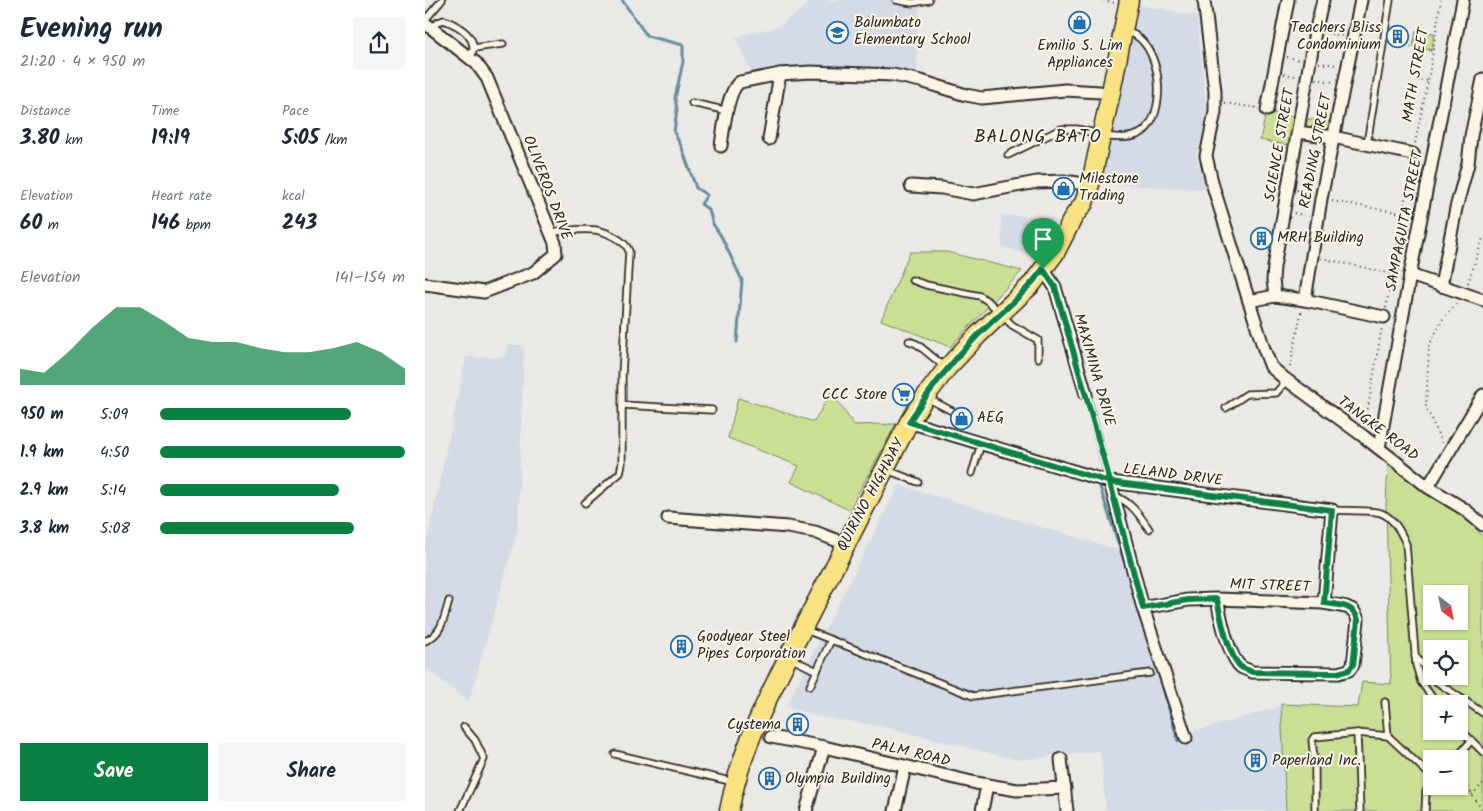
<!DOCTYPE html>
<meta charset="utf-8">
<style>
body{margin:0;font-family:Kalam,sans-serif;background:#f6f6f7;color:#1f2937;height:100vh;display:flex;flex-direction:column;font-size:19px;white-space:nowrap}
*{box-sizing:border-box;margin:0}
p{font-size:16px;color:#747a83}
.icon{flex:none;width:28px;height:28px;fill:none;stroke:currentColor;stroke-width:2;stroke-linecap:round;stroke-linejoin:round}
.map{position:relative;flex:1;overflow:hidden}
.details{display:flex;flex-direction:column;background:#fff;width:425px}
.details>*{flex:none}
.needle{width:32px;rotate:148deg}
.buttons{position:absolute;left:998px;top:585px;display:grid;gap:10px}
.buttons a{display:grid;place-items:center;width:45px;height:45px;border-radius:0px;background:#fff;box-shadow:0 1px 4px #0004;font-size:25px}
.pin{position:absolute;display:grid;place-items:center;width:42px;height:42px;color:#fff;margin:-51px -21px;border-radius:50% 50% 50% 0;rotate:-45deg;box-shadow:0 0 5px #0007}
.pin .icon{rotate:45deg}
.round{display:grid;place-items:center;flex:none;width:52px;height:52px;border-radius:0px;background:#f6f6f7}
.headline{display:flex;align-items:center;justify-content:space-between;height:85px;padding:0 20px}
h1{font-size:28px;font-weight:600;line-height:38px}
.stats{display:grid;grid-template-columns:repeat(3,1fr);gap:8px;height:85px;padding:5px 20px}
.stats div{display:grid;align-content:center}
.stats b{font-size:21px;font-weight:600}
.stats small{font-size:14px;font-weight:400}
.stats p{font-size:14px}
.chart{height:140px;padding:10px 20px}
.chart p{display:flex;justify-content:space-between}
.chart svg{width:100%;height:90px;margin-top:5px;fill:#0b8043;opacity:.7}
.cta{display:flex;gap:10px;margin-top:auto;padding:10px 20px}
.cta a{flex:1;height:58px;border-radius:0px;background:#0b8043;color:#fff;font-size:20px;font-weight:600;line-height:58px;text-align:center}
.cta a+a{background:#f6f6f7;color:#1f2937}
ul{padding:0 20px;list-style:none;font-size:16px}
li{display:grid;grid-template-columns:80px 60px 1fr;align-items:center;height:38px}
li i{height:12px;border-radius:6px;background:#0b8043}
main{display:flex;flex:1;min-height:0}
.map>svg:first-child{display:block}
.built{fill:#d4dbe6}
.green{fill:#cbdf94;stroke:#7b8560;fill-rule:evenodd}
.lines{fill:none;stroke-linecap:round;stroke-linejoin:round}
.stream{stroke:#668ca0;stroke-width:3}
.lane-casing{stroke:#2b2b2b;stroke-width:9}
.street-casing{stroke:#2b2b2b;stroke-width:15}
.primary-casing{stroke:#2b2b2b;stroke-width:21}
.path{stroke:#2b2b2b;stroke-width:2;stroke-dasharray:1 4;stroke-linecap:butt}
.lane{stroke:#fcf5e5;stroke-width:5.5}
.street{stroke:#fcf5e5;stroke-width:11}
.primary{stroke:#f8e281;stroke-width:18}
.route-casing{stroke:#fff;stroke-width:10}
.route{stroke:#0b8043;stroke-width:6}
.labels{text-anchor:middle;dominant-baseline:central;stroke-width:4;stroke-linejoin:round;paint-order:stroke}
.poi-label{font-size:15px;fill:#2b2b2b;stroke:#fcf5e5;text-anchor:start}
.street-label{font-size:15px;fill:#2b2b2b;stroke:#fcf5e5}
.quarter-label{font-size:18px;letter-spacing:1px;fill:#2b2b2b;stroke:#fcf5e5}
</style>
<main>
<section class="details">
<div class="headline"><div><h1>Evening run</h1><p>21:20 · 4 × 950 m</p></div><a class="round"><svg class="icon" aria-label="share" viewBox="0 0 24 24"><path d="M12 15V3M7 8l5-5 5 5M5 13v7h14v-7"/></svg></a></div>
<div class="stats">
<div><p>Distance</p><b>3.80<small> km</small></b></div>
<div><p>Time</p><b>19:19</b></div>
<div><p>Pace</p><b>5:05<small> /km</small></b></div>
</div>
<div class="stats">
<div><p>Elevation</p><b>60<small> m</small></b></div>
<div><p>Heart rate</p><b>146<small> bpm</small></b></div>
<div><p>kcal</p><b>243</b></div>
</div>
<div class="chart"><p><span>Elevation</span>141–154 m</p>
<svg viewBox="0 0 160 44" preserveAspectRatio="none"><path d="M0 44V36L10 38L20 28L30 16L40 6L50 6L60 13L70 21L80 23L90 23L100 26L110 28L120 28L130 26L140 23L150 28L160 36V44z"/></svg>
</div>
<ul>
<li><b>950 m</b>5:09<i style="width:78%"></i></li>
<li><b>1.9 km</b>4:50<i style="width:100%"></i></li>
<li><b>2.9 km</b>5:14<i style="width:73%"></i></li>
<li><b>3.8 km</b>5:08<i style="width:79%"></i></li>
</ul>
<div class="cta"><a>Save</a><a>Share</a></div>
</section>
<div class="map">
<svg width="1058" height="811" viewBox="0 0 1058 811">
<rect width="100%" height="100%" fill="#eae9e5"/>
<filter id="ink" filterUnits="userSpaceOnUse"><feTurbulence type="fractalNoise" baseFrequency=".02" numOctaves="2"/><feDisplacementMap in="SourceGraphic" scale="10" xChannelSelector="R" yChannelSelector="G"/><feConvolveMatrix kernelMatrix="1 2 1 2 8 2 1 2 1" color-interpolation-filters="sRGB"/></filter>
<g filter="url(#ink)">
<g class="built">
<polygon points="388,0 503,0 494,4 492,73 381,69 326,72 311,37 355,26"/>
<polygon points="710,4 772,16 782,116 771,157 782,189 675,184"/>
<polygon points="576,215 628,218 614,257 577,247"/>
<polygon points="82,345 99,345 93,529 44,702 0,668 0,550 41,357 79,357"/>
<polygon points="474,485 694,550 750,737 856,706 861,811 681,811 675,751 593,760 455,726 390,716 361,706"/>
</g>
<g class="green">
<polygon points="991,31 1009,33 1007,50 988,47"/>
<polygon points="841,112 874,117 868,146 835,140"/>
<polygon points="882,119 907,122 906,132 881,128"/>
<polygon points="485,252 522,252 597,271 525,347 456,320"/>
<polygon points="406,392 429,425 471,424 424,510 366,482 374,466 303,438 313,398 389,422"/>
<path d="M963,464L1038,515L1058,537V811H861L856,704L933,707L937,682L966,684L961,507ZM1006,594H1034V621H1006ZM1006,649H1034V676H1006ZM1006,704H1034V731H1006ZM1006,759H1034V786H1006Z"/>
</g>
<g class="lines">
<g class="stream">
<polyline points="197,0 222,36 258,45 258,62 250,98 252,109 249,132 257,148 271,188 282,195 276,204 284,210 288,224 296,236 317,280 312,342"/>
<polyline points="675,487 706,583"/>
<polyline points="732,667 753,741"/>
</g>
<defs>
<g id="lane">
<polyline points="471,0 487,3 504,0"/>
<polyline points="0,20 17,0"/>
<path d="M6,28L13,22L19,20C35,26 56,39 45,58"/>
<polyline points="49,48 78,44"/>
<polyline points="267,103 303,111"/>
<path d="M678,136C692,138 712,140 722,128C741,106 736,51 710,35C707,33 703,33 699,32"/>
<polyline points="942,144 965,0"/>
<polyline points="583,155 636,129 652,129 665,132"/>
<path d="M126,232C140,231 157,228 171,230C182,232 200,240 204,251L197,375V463L195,473L160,503"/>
<polyline points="487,280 501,285 555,296 564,302 587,325 613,340 613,358"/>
<polyline points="484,341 492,344 520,367"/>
<polyline points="661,394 685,482"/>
<polyline points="502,398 527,411"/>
<polyline points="198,405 287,410"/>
<polyline points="801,408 822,394 851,393 862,380"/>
<polyline points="462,470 493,482"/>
<polyline points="547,473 556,444"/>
<path d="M688,495C706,502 714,514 724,529"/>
<path d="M907,510C918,511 947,510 956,513C969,518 976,532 981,544L991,665L996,682L1012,704"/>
<polyline points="381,630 548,696 725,673"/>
<path d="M0,641C17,634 19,618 24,601"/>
<polyline points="990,656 1006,674"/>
<polyline points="365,658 392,671"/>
<polyline points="1008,676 1012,682 1058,713"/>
<polyline points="385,686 406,640"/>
<polyline points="960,702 963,736"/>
<polyline points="1034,728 1058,752"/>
<polyline points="932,733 935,811"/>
<polyline points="190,754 309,782"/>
<polyline points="1030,759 1046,741"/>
<polyline points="35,811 59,759 50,740 39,727"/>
<polyline points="890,811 890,769 887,740 889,737 932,733 963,736 1006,776"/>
<polyline points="1000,811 1001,792 1006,782"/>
</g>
<g id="street">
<polyline points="779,0 790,91 790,112 781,156 788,186 839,349 846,367 859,378 938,436 1003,487 1039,509 1058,525"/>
<polyline points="0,23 51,63 62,78 130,243 131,254 108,273 59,292 0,284"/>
<polyline points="842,110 863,0"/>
<polyline points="873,132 908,137 988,154"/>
<polyline points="344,139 355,74"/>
<path d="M296,146C298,131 303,89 315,82L355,74L386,72L468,75L496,81L541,95L557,98L640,90L675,92"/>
<polyline points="486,186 517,188 548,194 612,182 638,181 653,183"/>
<polyline points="618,269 630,287 661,394"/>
<polyline points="985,275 1058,300"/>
<polyline points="1016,286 1031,208 1043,164 1046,136 1058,79"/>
<polyline points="850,296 848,280 849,267 890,32 898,0"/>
<polyline points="880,300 896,199 936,0"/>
<polyline points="824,301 850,296 880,300 959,317"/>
<polyline points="484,422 685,482 907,510 899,603"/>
<polyline points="954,448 985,275 1038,0"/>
<polyline points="685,482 718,608 761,738"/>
<polyline points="1003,487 1058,395"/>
<polyline points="243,518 363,527 390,532 421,544"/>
<path d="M718,608L763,600L792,599L899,603L921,607L928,610L931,615L933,620L928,665L924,670L913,673L827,672C824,670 819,669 816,667C803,656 795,615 792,599"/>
<polyline points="346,737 399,747 551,783 592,790 640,788"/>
<polyline points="636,759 642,811"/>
<polyline points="381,811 399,747"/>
<polyline points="470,811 480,767"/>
<polyline points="557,811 562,785"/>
</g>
<path id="primary" d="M304,811C317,743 350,683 381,622C415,555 450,489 484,422L500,397L522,368L553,335L607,284L630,253L649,216L659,203L667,178L686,92L704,0"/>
</defs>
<use href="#lane" class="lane-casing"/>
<use href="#street" class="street-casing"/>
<use href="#primary" class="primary-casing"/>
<g class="path">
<polyline points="678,0 690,3"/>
<polyline points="869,27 880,29"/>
<polyline points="901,33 919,36"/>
<polyline points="985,47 1007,51"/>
<polyline points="862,57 875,60"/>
<polyline points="894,63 912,65"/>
<polyline points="859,74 871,76"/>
<polyline points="891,79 908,82"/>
<polyline points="991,80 1003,81"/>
<polyline points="800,103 832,108"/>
<polyline points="852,111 864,113"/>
<polyline points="847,143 860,146"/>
<polyline points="990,143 1003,81 1016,0"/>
<polyline points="872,190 887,193"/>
<polyline points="907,201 976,213"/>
<polyline points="869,213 884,216"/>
<polyline points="865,236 880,239"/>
<polyline points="896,258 967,274"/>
<polyline points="1043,283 1058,238"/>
<polyline points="961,308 986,165"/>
<polyline points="865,367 877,309"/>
<polyline points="941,419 957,327"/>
<polyline points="1017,443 1001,407 1004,346 1017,320 1033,302"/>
<polyline points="1034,764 1047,795 1058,811"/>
<polyline points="1047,795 1058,783"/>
</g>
<use href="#lane" class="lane"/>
<use href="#street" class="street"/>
<use href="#primary" class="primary"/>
</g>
</g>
<g class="lines" filter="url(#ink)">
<defs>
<path id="route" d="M618,269L630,287L682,470C693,516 706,562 718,608L763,600L792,599C795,615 803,656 816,667C819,669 824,670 827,672L913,673L924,670L928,665L933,620C929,604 912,605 899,603L907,510L685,482L484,422C504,390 526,362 553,335C575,313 600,294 618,269"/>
</defs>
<use href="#route" class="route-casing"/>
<use href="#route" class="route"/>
</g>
<defs>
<symbol id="shop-ring" viewBox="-11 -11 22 22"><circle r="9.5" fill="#fcf5e5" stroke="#1f6fb2" stroke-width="1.5"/><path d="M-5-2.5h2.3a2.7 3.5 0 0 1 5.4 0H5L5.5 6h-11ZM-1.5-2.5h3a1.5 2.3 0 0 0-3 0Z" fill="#1f6fb2"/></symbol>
<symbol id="school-ring" viewBox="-11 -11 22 22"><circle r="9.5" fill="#fcf5e5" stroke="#1f6fb2" stroke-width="1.5"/><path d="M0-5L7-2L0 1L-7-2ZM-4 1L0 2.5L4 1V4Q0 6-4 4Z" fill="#1f6fb2"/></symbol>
<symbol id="building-ring" viewBox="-11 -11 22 22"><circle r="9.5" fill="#fcf5e5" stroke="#1f6fb2" stroke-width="1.5"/><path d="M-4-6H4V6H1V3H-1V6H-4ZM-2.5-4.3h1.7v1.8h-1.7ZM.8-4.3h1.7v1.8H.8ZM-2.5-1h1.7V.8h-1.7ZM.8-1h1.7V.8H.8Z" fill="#1f6fb2"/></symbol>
<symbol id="supermarket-ring" viewBox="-11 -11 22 22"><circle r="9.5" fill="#fcf5e5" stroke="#1f6fb2" stroke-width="1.5"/><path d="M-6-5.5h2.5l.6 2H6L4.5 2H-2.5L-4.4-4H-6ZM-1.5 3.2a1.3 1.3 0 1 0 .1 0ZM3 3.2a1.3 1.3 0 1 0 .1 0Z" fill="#1f6fb2"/></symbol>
</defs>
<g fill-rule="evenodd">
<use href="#shop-ring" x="642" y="10" width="25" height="25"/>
<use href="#school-ring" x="400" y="20" width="25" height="25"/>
<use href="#building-ring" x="960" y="24" width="25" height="25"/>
<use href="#shop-ring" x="626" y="176" width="25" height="25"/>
<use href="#building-ring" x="824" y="226" width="25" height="25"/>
<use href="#supermarket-ring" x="466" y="382" width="25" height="25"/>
<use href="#shop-ring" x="524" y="406" width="25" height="25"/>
<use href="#building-ring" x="244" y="634" width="25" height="25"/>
<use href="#building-ring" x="360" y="712" width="25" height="25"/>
<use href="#building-ring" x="818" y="748" width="25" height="25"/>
<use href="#building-ring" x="332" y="766" width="25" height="25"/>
</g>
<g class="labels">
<g class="poi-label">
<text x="429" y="23">Balumbato<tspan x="429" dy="17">Elementary School</tspan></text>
<text x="956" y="28" text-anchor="end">Teachers Bliss<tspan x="956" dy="17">Condominium</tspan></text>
<text x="655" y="46" text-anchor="middle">Emilio S. Lim<tspan x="655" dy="17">Appliances</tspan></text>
<text x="654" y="179">Milestone<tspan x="654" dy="17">Trading</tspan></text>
<text x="852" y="238">MRH Building</text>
<text x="462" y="395" text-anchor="end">CCC Store</text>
<text x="552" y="418">AEG</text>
<text x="272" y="637">Goodyear Steel<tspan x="272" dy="17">Pipes Corporation</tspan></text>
<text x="356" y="725" text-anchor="end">Cystema</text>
<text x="847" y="761">Paperland Inc.</text>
<text x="360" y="779">Olympia Building</text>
</g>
<g class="street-label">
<text transform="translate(991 75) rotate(-80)">MATH STREET</text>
<text transform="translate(855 145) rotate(-80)">SCIENCE STREET</text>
<text transform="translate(891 151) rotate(-79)">READING STREET</text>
<text transform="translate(122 188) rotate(69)">OLIVEROS DRIVE</text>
<text transform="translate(980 221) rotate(-79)">SAMPAGUITA STREET</text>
<text transform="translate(669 370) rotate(74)">MAXIMINA DRIVE</text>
<text transform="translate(953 429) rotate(37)">TANGKE ROAD</text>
<text transform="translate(748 475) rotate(7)">LELAND DRIVE</text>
<text transform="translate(446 495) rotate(-62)">QUIRINO HIGHWAY</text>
<text transform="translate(845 586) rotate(2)">MIT STREET</text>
<text transform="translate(486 753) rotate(13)">PALM ROAD</text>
</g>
<g class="quarter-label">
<text x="613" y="137">BALONG BATO</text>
</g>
</g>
</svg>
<div class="buttons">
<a><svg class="needle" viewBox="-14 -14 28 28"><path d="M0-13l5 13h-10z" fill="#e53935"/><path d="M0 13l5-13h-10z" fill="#747a83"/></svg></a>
<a><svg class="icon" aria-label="locate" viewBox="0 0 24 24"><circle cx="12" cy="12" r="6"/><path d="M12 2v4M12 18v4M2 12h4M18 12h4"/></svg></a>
<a>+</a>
<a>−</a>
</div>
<div class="pin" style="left:618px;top:269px;background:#1e9e55"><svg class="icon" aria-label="arrive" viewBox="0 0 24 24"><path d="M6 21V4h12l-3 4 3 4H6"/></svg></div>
</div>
</main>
